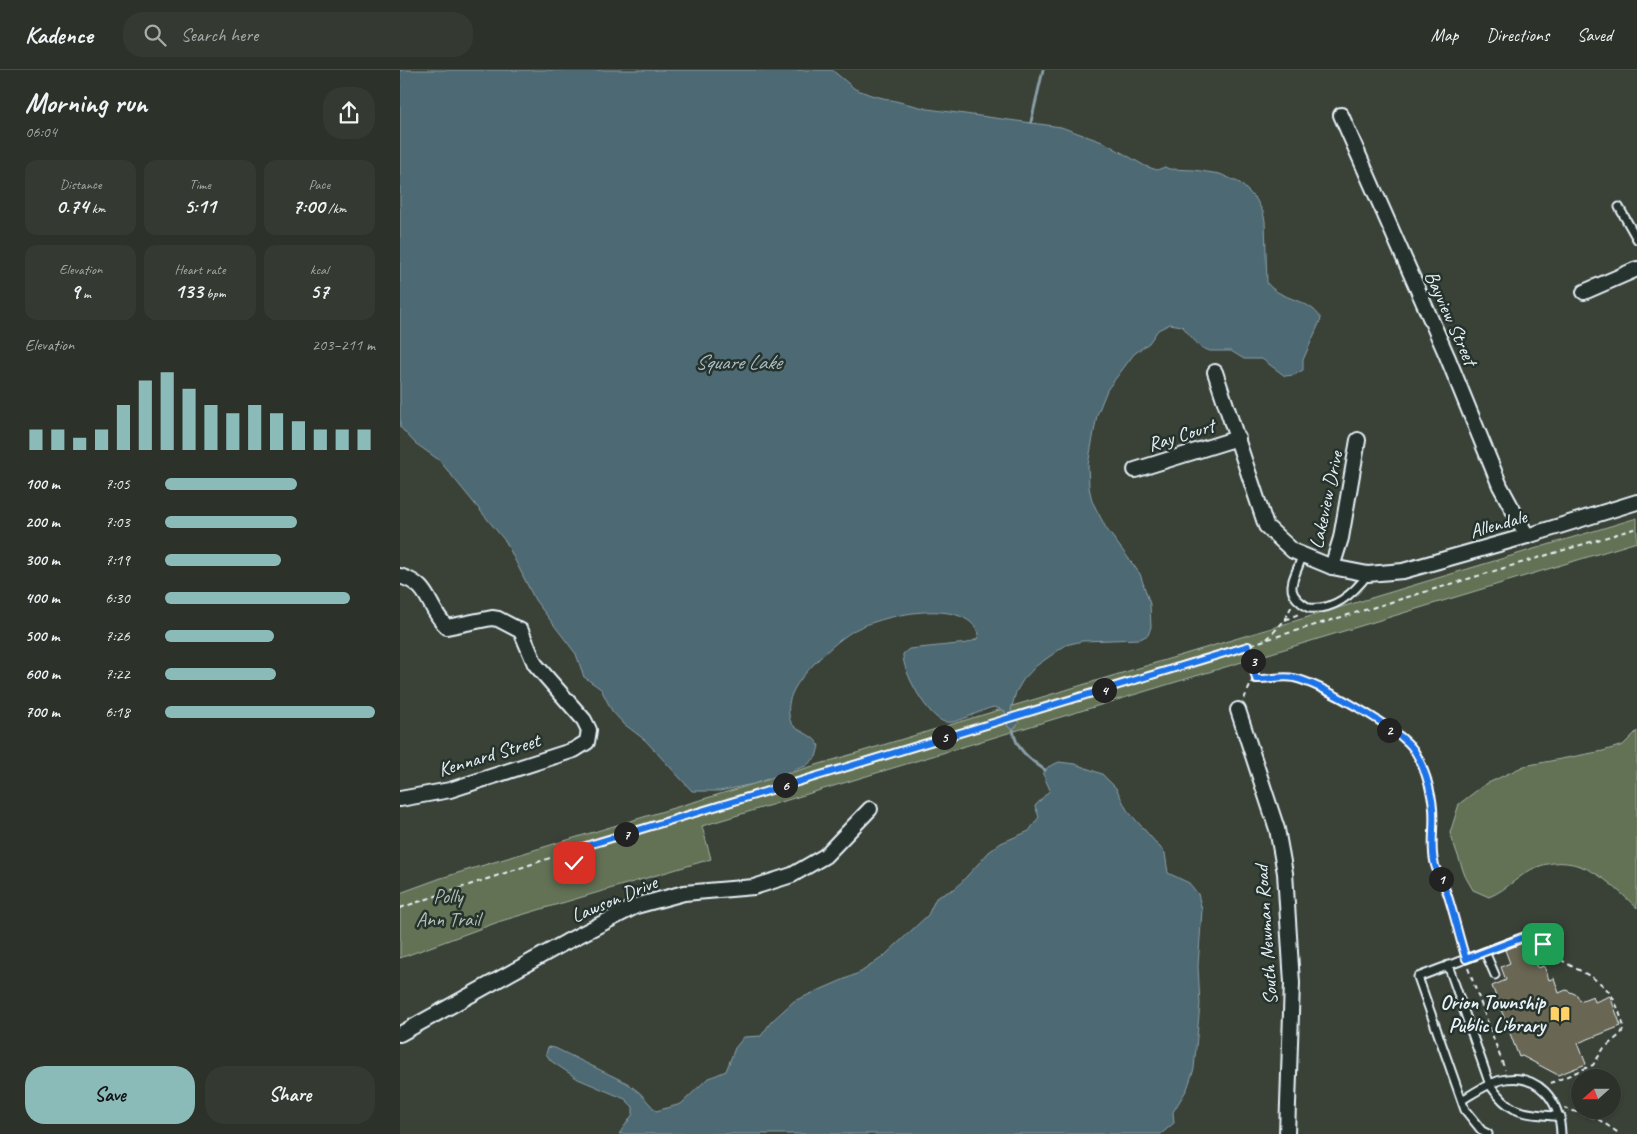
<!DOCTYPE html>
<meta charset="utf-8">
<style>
body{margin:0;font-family:Caveat,sans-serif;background:#343a32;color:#f1f3f6;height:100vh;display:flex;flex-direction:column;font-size:19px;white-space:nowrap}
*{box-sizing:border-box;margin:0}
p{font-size:16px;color:#a6aaa8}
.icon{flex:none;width:28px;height:28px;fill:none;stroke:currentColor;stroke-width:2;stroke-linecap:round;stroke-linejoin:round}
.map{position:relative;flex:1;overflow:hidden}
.side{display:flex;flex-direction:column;background:#2c322a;width:400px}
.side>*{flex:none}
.needle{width:32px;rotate:249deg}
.controls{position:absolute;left:1171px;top:999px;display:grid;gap:10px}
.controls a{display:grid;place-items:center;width:50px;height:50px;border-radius:50%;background:#2c322a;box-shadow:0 1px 4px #0004,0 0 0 1px #484d47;font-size:25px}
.pin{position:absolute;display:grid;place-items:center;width:42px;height:42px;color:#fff;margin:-21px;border-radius:10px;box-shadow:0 2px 8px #0006}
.km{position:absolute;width:25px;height:25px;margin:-12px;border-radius:50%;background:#222;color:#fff;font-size:14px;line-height:25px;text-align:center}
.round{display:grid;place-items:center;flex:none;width:52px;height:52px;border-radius:20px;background:#343a32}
.overview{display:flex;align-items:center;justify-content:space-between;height:85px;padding:0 25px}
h1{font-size:28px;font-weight:700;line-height:38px}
.metrics{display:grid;grid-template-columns:repeat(3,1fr);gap:8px;height:85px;padding:5px 25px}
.metrics div{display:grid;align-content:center;border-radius:12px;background:#343a32;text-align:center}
.metrics b{font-size:21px;font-weight:700}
.metrics small{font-size:14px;font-weight:400}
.metrics p{font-size:14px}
.chart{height:140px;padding:10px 25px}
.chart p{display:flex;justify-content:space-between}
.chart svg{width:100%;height:90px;margin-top:5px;stroke:#8bbbb9;stroke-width:6}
.button{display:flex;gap:10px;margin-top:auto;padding:10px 25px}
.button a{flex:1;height:58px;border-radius:20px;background:#8bbbb9;color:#111;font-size:20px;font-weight:700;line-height:58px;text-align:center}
.button a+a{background:#343a32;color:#f1f3f6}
ul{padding:0 25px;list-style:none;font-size:16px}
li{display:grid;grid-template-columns:80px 60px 1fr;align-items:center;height:38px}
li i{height:12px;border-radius:6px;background:#8bbbb9}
header{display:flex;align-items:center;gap:30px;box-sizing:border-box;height:70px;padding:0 25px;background:#2c322a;border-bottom:1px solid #484d47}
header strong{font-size:24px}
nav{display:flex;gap:28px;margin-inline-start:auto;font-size:18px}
.search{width:350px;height:45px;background:#343a32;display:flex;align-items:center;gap:12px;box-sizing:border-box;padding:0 18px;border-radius:20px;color:#a6aaa8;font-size:19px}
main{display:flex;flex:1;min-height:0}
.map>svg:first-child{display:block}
.green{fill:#637254;stroke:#a6b2a6}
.water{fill:#4d6973;stroke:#8b9fa8}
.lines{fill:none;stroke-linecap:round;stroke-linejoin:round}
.stream{stroke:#8b9fa8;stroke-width:3}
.building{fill:#696652;stroke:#e8f1f8}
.lane-casing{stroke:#e8f1f8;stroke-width:11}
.street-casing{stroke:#e8f1f8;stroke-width:18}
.path{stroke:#e8f1f8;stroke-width:2;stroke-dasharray:5 4;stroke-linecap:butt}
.lane{stroke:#26332d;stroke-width:7}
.street{stroke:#26332d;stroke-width:14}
.route-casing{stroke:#fff;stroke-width:10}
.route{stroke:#1a73e8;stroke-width:6}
.labels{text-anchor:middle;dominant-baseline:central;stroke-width:5;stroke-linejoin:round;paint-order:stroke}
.street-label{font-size:20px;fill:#e8f1f8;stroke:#26332d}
.park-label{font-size:20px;fill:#b3beb6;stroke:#26332d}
.poi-label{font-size:20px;font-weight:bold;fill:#e8f1f8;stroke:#26332d;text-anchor:end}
.water-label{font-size:21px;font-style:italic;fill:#aabbc3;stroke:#26332d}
</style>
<header>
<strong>Kadence</strong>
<div class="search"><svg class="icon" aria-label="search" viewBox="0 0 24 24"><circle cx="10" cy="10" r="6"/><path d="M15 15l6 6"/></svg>Search here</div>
<nav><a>Map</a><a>Directions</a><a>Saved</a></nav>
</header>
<main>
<section class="side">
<div class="overview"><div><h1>Morning run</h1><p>06:04</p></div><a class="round"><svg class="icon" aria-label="share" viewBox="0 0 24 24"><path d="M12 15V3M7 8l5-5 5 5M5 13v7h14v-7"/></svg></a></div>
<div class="metrics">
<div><p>Distance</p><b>0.74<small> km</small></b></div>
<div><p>Time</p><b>5:11</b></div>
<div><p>Pace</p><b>7:00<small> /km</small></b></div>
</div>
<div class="metrics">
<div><p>Elevation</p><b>9<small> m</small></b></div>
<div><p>Heart rate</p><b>133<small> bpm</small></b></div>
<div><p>kcal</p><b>57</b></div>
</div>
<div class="chart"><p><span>Elevation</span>203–211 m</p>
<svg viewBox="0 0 160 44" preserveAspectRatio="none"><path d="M5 44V34M15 44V34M25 44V38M35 44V34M45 44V22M55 44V10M65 44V6M75 44V14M85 44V22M95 44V26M105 44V22M115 44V26M125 44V30M135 44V34M145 44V34M155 44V34"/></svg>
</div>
<ul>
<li><b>100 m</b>7:05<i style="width:63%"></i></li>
<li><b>200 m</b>7:03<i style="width:63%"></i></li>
<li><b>300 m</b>7:19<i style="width:55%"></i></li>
<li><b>400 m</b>6:30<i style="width:88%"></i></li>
<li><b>500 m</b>7:26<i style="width:52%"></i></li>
<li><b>600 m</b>7:22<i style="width:53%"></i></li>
<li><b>700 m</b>6:18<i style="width:100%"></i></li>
</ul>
<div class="button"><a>Save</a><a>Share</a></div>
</section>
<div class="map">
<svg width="1237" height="1064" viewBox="0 0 1237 1064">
<rect width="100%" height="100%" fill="#3a4238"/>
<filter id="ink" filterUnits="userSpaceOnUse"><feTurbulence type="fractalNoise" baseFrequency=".02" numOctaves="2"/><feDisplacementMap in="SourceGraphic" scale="10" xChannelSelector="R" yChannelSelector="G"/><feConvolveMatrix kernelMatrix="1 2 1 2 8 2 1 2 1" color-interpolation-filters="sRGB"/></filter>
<g filter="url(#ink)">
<g class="green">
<polygon points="1237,448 1237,472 302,756 311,789 101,851 0,888 0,823 41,808"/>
<path d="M1237,661V838C1209,812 1180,781 1137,797C1122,802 1107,820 1089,827L1073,820L1065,806L1050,763L1059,734L1084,715L1124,696L1203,681L1223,675Z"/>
</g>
<g class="water">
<path d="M0,0H432L455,19L471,25L528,39L661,57L705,73L745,96L757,100L765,97L769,99L794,100L820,104L840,113L856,129L863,142L865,151L867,213C881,231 912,229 921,249L903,290V300L894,305L885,306L862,289H844L831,281H810L800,277L782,256L770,254L758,260L749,273L734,284L707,320L697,345L688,395L689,417L692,431L706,458L740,504L750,534L751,557L748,565L740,569L682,571L666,575L636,596L623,610L616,622L611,640L619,653L613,660L608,657L605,641L594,637C581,639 557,655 545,652C528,648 502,601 503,584L509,579L568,573L577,569L579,564C564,525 479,546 453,561C437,571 426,582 413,595C400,609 386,625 389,645C390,663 413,661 419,676L416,687L406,696L353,714L320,721H292L245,670L224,654L212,641L201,619L184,607L176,584L135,530L106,472L39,390L15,373L0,357Z"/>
<polygon points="659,692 675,694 694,701 702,704 716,718 727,740 765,783 768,803 789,813 798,824 802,840 798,896 800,934 794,999 787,1019 773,1042 774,1053 761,1064 219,1064 233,1044 233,1037 225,1029 178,1009 151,991 146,984 148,977 155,978 227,1013 240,1023 256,1041 281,1034 307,1009 326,1001 335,978 344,967 361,966 371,952 394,931 461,902 483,887 528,845 536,828 556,818 589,782 601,773 629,761 639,747 635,736 650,720 643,704 648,697"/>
</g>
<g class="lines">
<g class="stream">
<polyline points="631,52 643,0"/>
<path d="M613,660C616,679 629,689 645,700"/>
</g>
</g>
<polygon class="building" points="1128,871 1138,898 1144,896 1149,910 1154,908 1159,923 1166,920 1177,925 1180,931 1193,926 1195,932 1210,926 1221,956 1178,973 1186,994 1158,1005 1122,986 1119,987 1092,916 1106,910 1101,897 1110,893 1105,880"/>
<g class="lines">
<defs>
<g id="lane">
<polyline points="1219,137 1237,169"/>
<path d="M902,486C895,510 880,521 909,538C935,541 954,523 968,504"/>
<polyline points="1085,882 1095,905"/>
<path d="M1048,895L1090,1015C1113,1048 1125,1042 1161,1047"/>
<path d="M1062,1030C1074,1023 1088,1013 1101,1010C1138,1002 1160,1030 1161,1064"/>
<polyline points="1088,1064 1082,1061 1065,1040 1018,907 1124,867"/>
</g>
<g id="street">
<polyline points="941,45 1047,286 1100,416 1127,466"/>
<polyline points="1184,222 1237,199"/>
<polyline points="815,302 866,456 893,481 932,497 968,504 1003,501 1127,466 1237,432"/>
<polyline points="735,400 838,368"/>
<polyline points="932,497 941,468 958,370"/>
<path d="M0,506C32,516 25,535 47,557L92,548L98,549L121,561L135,594L184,650L189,660L187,672L174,680L50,720L0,729"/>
<polyline points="838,640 877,759 885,803 892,913 887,1064"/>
<polyline points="0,964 166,872 236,836 284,823 354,817 392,805 425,786 470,739"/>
</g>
</defs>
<use href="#lane" class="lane-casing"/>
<use href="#street" class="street-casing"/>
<g class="path">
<polyline points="885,550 901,543"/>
<polyline points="867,569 885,550 892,535"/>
<polyline points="848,576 856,609 892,608 906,611 971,646 1013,679 1020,693 1032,729 1034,747 1033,789 1036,800 1047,824 1063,882"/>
<polyline points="844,629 854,607"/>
<polyline points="155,787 159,800 169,794 183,792 180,778"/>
<polyline points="0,838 192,774 447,696 1237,458"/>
<path d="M1132,868C1143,872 1150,882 1160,889C1177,901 1202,908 1213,928C1218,937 1221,948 1224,957L1221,964L1204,978L1193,995L1151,1013"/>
<polyline points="1068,898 1105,1000"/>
<polyline points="1164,1038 1198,1049 1220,1064"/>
</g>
<use href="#lane" class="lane"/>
<use href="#street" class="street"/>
</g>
</g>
<g class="lines" filter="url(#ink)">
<defs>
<path id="route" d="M174,793L184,792L180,778L192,774L848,576L856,609C869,610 882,605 894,608C919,613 1000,659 1014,680C1023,694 1029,714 1032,730C1036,751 1030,772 1034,791C1036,803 1043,812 1047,823C1054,844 1059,867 1066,889L1124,867L1136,870L1143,874"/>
</defs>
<use href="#route" class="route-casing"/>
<use href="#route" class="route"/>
</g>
<defs>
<symbol id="library-bare" viewBox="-9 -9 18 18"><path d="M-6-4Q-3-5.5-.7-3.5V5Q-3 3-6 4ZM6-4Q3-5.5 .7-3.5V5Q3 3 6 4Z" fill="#ffd166" stroke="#26332d" stroke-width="2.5" paint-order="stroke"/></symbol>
</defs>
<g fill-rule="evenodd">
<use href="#library-bare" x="1146" y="930" width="28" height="28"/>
</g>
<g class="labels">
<g class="street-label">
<text transform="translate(1051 248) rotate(66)">Bayview Street</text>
<text transform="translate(781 365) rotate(-17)">Ray Court</text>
<text transform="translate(926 430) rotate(-78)">Lakeview Drive</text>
<text transform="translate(1098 454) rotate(-16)">Allendale</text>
<text transform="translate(89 685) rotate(-17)">Kennard Street</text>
<text transform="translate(214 829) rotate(-23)">Lawson Drive</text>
<text transform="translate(866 865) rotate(-94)">South Newman Road</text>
</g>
<g class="park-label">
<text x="48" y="826">Polly<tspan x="48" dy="23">Ann Trail</tspan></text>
</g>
<g class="poi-label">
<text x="1145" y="932">Orion Township<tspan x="1145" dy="23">Public Library</tspan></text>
</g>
<g class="water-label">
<text x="338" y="292">Square Lake</text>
</g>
</g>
</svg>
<div class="controls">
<a><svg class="needle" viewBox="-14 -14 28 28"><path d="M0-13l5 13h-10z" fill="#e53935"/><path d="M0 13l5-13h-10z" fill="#a6aaa8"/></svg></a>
</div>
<div class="pin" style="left:1143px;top:874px;background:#1e9e55"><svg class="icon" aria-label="arrive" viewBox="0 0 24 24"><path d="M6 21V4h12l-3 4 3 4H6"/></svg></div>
<div class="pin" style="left:174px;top:793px;background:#d93025"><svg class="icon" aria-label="check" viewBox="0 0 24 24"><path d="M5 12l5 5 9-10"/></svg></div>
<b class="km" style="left:1041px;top:809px">1</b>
<b class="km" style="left:989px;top:660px">2</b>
<b class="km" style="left:853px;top:591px">3</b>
<b class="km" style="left:704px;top:620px">4</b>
<b class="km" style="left:544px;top:667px">5</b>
<b class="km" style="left:385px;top:715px">6</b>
<b class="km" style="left:226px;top:764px">7</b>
</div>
</main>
